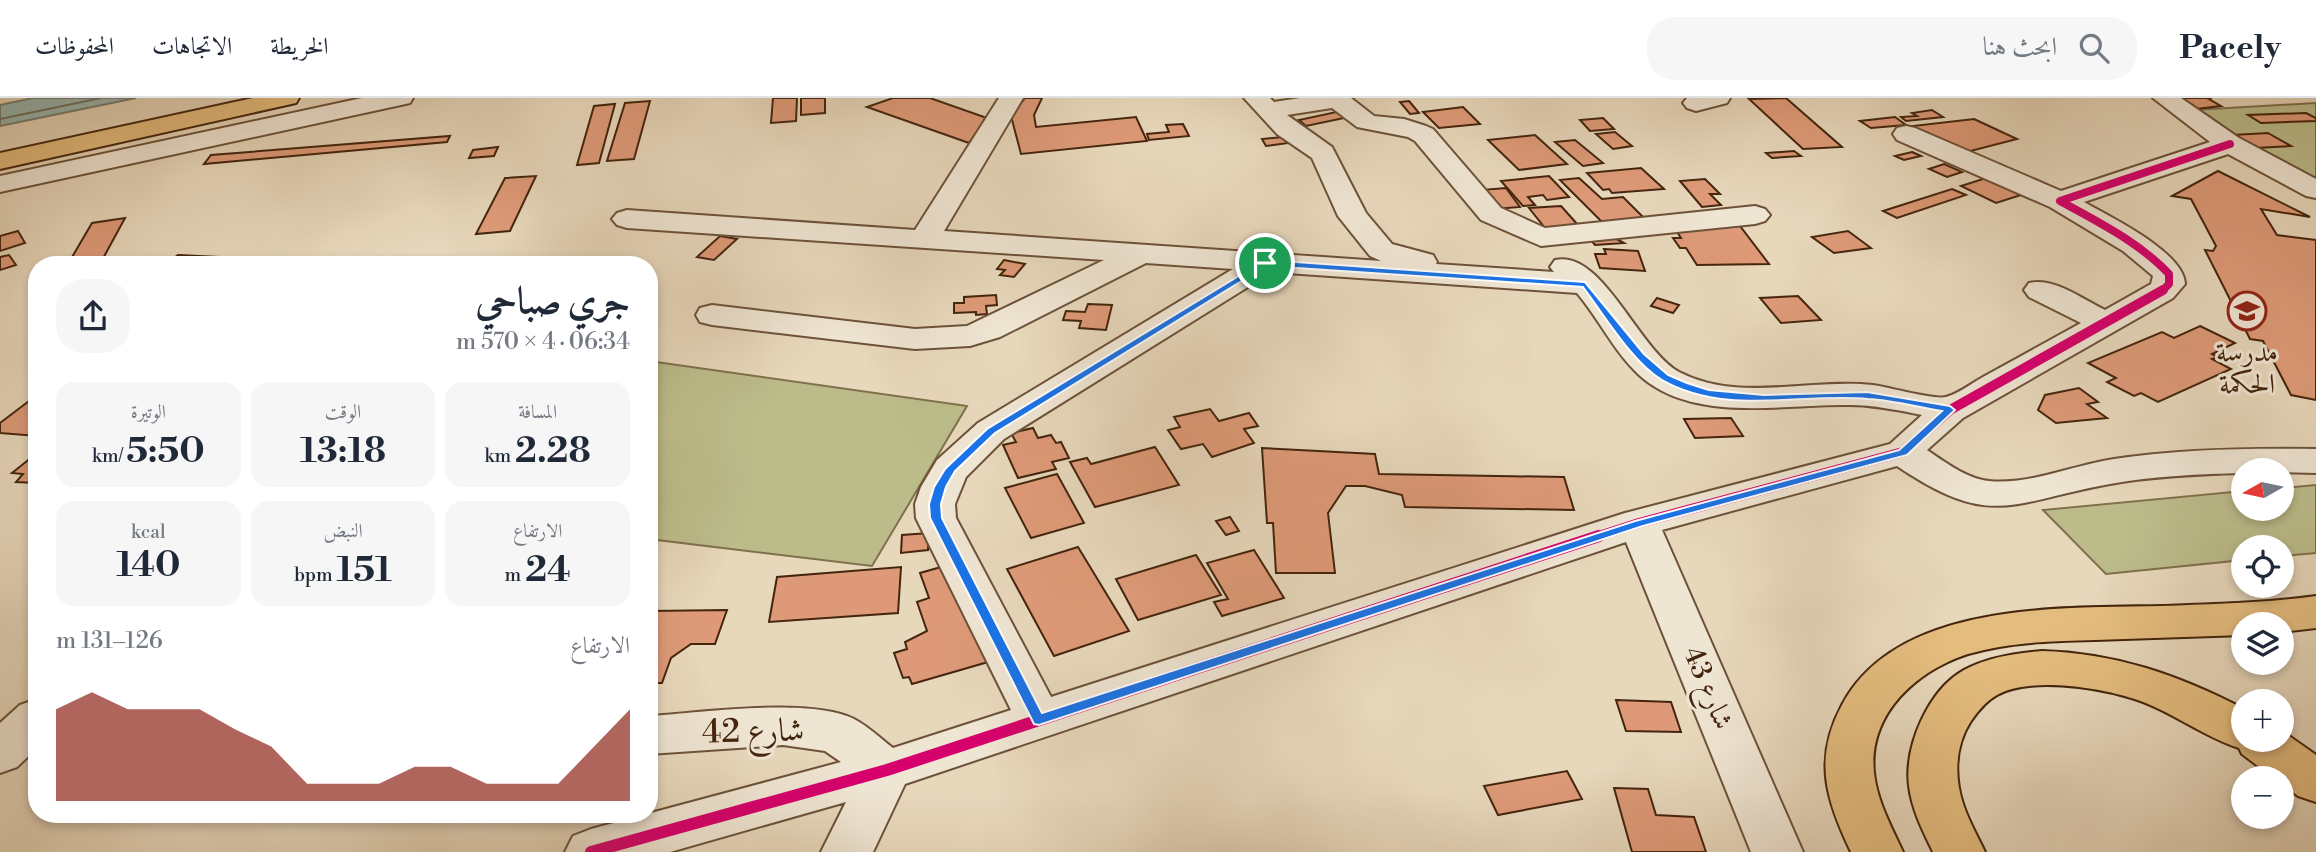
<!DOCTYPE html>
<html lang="ar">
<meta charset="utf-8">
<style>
body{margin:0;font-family:"Libre Bodoni",Amiri,serif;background:#f6f6f7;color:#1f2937;direction:rtl;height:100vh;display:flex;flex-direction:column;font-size:26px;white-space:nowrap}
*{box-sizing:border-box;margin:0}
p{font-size:23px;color:#747a83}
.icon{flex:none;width:38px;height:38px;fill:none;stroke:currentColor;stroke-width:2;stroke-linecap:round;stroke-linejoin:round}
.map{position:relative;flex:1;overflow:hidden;direction:ltr}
.side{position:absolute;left:28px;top:158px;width:630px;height:567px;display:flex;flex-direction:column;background:#fff;border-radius:28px;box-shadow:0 4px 10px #0003;direction:rtl}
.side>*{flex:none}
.needle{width:46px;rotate:261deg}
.controls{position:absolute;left:2231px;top:360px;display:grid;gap:14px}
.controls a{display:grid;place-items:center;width:63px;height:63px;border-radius:50%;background:#fff;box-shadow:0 4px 10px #0003;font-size:35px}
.pin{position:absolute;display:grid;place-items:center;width:60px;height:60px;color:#fff;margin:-30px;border:4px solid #fff;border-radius:50%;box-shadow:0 2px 7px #0007}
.round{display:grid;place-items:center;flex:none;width:74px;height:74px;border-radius:28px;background:#f6f6f7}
.headline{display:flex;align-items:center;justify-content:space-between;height:119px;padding:0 28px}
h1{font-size:38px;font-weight:700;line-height:52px}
.metrics{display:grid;grid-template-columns:repeat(3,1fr);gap:10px;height:119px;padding:7px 28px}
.metrics div{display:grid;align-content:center;border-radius:18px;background:#f6f6f7;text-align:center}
.metrics b{font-size:35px;font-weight:700}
.metrics small{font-size:19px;font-weight:400}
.metrics p{font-size:19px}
.chart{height:196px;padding:14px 28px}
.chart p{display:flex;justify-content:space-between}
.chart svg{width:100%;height:126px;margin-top:7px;fill:#8f2418;opacity:.7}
header{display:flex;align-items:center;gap:42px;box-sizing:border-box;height:98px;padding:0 35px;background:#fff;border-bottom:2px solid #e0e1e3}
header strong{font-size:33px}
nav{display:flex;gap:38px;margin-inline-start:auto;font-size:24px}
.search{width:490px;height:63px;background:#f6f6f7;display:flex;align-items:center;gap:18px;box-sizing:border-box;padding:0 24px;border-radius:28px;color:#747a83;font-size:26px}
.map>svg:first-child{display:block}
.green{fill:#bcbc8b;stroke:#80704c;stroke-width:2}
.water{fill:#97b9b3;stroke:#767e71;stroke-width:2}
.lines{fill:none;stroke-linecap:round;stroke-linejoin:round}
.shore{stroke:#6e6f60;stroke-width:2}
.building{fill:#de9a78;stroke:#44250d;stroke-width:2}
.minor-casing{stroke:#6d5238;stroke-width:4}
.highway-casing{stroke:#44250d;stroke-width:4}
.minor{fill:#efe5d3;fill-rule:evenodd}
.highway{fill:#e4bc7e;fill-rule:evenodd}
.cycleway-far2-casing{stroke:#efe5d3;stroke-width:11}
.cycleway-far1-casing{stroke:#efe5d3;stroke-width:14}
.cycleway-casing{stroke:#efe5d3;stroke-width:17}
.cycleway-far2{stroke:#d6006c;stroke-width:8}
.cycleway-far1{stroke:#d6006c;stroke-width:10}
.cycleway{stroke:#d6006c;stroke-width:12}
.route{fill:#1a73e8;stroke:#fff;stroke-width:2;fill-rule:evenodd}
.labels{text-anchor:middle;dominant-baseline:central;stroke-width:6;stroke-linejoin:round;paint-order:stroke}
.poi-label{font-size:28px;fill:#44250d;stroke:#efe5d3}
.street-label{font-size:28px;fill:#44250d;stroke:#efe5d3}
.near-street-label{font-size:33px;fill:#44250d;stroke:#efe5d3}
</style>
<header>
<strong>Pacely</strong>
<div class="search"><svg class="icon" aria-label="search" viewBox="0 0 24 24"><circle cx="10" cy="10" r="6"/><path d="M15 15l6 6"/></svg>ابحث هنا</div>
<nav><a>الخريطة</a><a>الاتجاهات</a><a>المحفوظات</a></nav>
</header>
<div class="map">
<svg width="2316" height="754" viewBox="0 0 2316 754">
<rect width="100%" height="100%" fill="#e7d7bb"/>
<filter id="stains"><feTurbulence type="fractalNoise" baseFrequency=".00286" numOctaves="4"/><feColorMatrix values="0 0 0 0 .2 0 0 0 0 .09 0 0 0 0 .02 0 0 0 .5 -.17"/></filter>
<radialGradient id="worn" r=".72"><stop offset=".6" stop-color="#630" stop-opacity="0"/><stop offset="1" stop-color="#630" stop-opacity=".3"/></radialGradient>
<g class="green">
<polygon points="2316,5 2316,85 2223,35 2192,12"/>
<polygon points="649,263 967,308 872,468 649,441"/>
<polygon points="2316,387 2316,455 2282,458 2282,450 2244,450 2243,462 2106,476 2043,412 2243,393 2244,411 2282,411 2282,390"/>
</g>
<polygon class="water" points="33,0 136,0 0,28 0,7"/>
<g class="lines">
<polyline class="shore" points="0,21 101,0"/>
</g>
<g class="building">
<polygon points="773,0 797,0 796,23 771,25"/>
<polygon points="801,0 825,0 825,15 801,17"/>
<polygon points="893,0 930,0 987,20 969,45 867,9"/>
<polygon points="1025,0 1042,0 1034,17 1036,29 1136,19 1147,43 1021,56 1011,18"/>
<polygon points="1786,0 1842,49 1803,51 1749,1"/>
<polygon points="2176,0 2212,0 2207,0 2221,8 2188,12"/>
<polygon points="650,3 634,61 607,63 625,5"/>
<polygon points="1409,3 1419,15 1410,16 1400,4"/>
<polygon points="615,6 599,65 577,67 594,8"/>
<polygon points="1463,9 1480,26 1439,30 1423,14"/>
<polygon points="1932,12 1943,19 1906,23 1901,19 1917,18 1912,15"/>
<polygon points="1341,13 1349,19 1306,28 1299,22"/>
<polygon points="2306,15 2316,20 2316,23 2261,25 2248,17"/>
<polygon points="1895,19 1906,27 1871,30 1860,23"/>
<polygon points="1603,20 1614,31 1590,33 1580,22"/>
<polygon points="1974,21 2017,41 1959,56 1904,29"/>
<polygon points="1183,26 1189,38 1149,42 1147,36 1169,34 1166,27"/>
<polygon points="1615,34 1632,48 1613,51 1596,36"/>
<polygon points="2268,35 2291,48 2255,50 2232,37"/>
<polygon points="1535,37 1567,66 1519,72 1488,42"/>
<polygon points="450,38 447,44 204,66 211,57"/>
<polygon points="1284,39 1288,45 1266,48 1262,41"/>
<polygon points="1575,42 1603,65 1583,68 1555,44"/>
<polygon points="498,49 494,58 469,60 473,52"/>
<polygon points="1794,53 1801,58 1772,60 1766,55"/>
<polygon points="1912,54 1921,58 1904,62 1895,58"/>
<polygon points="1944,66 1962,74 1947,79 1929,71"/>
<polygon points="1641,70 1664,91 1612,95 1609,91 1603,92 1587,75"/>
<polygon points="2218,73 2310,119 2261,111 2277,137 2316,142 2316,302 2291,297 2263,243 2250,241 2205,152 2213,153 2216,148 2191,101 2172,98"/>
<polygon points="536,78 510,133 476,136 505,80"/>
<polygon points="1549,78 1569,99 1547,102 1543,97 1528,99 1535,107 1523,108 1501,83"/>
<polygon points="1579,80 1602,101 1623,99 1645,121 1604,126 1560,82"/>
<polygon points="1986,80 2021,97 1996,105 1961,88"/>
<polygon points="1705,81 1720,96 1710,96 1721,107 1702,109 1680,83"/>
<polygon points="1506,90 1520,109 1494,111 1481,92"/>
<polygon points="1952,91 1966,97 1897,120 1883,113"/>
<polygon points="1561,108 1578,127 1545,130 1529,110"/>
<polygon points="125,120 100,166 68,166 92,125"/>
<polygon points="1673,128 1740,128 1769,166 1697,167 1686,150 1680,150 1673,140 1681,140"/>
<polygon points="18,133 25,145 0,153 0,138"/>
<polygon points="1848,133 1871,150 1834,155 1812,139"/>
<polygon points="720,138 737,141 714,162 697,159"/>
<polygon points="1611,138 1624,145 1595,147 1589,140"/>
<polygon points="1604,151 1638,153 1645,173 1600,170 1595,156 1606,156"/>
<polygon points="9,157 16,167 0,172 0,159"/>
<polygon points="178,157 300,163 297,166 166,166"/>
<polygon points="1004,162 1025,166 1014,179 1000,177 1005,172 997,171"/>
<polygon points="996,197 997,207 986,208 987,216 976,217 976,214 954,215 954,205 964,205 964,199"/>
<polygon points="1798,198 1821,222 1781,225 1760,200"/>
<polygon points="1657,200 1679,207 1673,215 1651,208"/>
<polygon points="1088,206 1112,207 1106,232 1079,230 1081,223 1063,222 1066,213 1085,214"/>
<polygon points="2200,228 2235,245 2212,256 2218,259 2212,261 2231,271 2158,304 2141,295 2134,298 2107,284 2116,280 2088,265 2162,234 2174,240"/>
<polygon points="2079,290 2098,304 2087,306 2107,320 2056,325 2038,312 2045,297"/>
<polygon points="37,297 37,338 0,335 0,325"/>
<polygon points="1210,311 1219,323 1249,315 1258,328 1244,331 1254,345 1212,359 1203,346 1181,351 1168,332 1180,329 1174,319"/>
<polygon points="1731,320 1743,338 1695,340 1684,321"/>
<polygon points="1033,330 1038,340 1051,337 1056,345 1061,344 1069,360 1052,364 1056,371 1018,380 1003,347 1016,344 1011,335"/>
<polygon points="1155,349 1179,387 1095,409 1070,364 1087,360 1091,366"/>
<polygon points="1262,350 1375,356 1379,376 1564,379 1574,412 1405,409 1402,397 1365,388 1346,388 1328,415 1335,475 1276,475 1273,425 1267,425"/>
<polygon points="37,355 37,385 16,384 23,376 12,375"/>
<polygon points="1057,376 1084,425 1031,440 1005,390"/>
<polygon points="1230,419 1239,433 1226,437 1216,423"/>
<polygon points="929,435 928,452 901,455 902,437"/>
<polygon points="1078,449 1129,533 1054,558 1007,471"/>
<polygon points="1254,452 1284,500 1222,518 1214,504 1228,501 1207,465"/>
<polygon points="1196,457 1221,497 1138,522 1116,481"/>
<polygon points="948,467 988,564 912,586 909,579 903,580 894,555 907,551 905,544 927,533 917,504 929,500 920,475"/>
<polygon points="901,469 898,515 769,524 777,479"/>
<polygon points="727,512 715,546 691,546 671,560 662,585 649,585 649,513"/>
<polygon points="1616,602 1671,604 1681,634 1626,633"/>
<polygon points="1567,673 1582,701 1498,717 1484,688"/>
<polygon points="1614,690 1648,691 1656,717 1694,719 1706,754 1632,754"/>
</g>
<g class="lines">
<defs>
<g id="minor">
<polygon points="362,0 413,0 410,5 401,7 0,94 0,78"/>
<path d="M999,0H1023L944,133L1381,163L1370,158L1338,118L1312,60L1277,36L1244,0H1270L1274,4L1300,0H1351L1374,18L1404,21L1426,28L1433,31L1501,110L1545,130L1755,108L1765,111L1770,117L1765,123L1755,126L1541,148L1481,122L1415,43L1408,39L1357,29L1332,10L1287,17L1332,49L1366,115L1392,146L1433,157L1437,164L1436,166L1554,174L1550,169L1555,162C1602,151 1638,251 1679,274C1738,305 1810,280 1873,287C1888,289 1935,302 1946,299C1958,296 1972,285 1983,279C2016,261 2048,243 2081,225L2029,199L2024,192L2029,185C2054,179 2082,201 2105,212L2151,186L2153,178L2123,153L2050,109L1897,42L1893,36L1897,30L1906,28L1915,30L2061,93L2210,44L2153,0H2181L2239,40L2316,81V100L2306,98L2228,56L2084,104C2110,119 2184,154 2185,186L2173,200L1963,320L1927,352C1945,364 1967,381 1989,383C2031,387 2073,367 2114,361C2181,351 2249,350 2316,351V375L2244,373V375C2199,376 2154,378 2110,386C2010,404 1992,432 1897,368L1662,432L1803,754H1751L1626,444L905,686L873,754H821L846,704L670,754H565L573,738L591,731L841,664L825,653L783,647L649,656V618C700,615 809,599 854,621C868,628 881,641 893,650L1011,612L916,420L915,406L921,389L937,362L978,325L1233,171L1146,165L1000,239L970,248L915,251L712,227L700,224L696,217L700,210L712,207L915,231L967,228L1104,162L627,130L617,127L612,121L617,115L627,112L915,132ZM1272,174L1577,195C1599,221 1613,252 1638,276C1691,326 1783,306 1849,307C1873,307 1898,312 1922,317L1890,346L1625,415L1051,599L956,420L955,406L966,379L1004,341Z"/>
<polygon points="1687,0 1730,0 1727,5 1696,13 1687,10 1683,5"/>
<polygon points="37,601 37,650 17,669 0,675 0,625 20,607"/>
</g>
<g id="highway">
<polygon points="253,0 299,0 296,5 287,7 0,71 0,55"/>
<path d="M2316,498V530L2282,534V527H2244V537C2194,539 2144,540 2095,542C2053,543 2009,544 1968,556C1916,573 1868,616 1874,675C1877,703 1891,728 1903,754H1851C1826,702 1813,661 1842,607C1897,503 2061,510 2162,508C2214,506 2265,505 2316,498Z"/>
<path d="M2042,553C2115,555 2179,577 2244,611V642H2282V633L2316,657V704L2298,698L2282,686V681H2275L2242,656L2239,650C2201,638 2168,610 2128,599C2094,589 2029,579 1997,597C1986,603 1978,613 1971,623C1958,643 1955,667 1959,690C1963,713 1975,733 1985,754H1933C1923,733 1912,712 1909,688C1904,649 1928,592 1964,572C1988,559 2016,555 2042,553Z"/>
</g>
</defs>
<use href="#minor" class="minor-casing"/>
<use href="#highway" class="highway-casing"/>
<use href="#minor" class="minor"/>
<use href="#highway" class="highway"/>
<defs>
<path id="cycleway-far2" d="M2161,194L2169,186V176C2139,144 2098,124 2060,103L2230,46"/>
<polyline id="cycleway-far1" points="1593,440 1639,425 1903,354 1950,312 2163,192"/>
<polyline id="cycleway" points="591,754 887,672 1599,438"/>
</defs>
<use href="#cycleway-far2" class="cycleway-far2-casing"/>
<use href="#cycleway-far1" class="cycleway-far1-casing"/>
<use href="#cycleway" class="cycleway-casing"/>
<use href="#cycleway-far2" class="cycleway-far2"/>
<use href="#cycleway-far1" class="cycleway-far1"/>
<use href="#cycleway" class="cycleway"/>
</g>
<path class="route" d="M1265,162L1585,184L1644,256L1668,277L1687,285L1709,292L1764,297L1867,294L1950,308L1955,312L1907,357L1643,428L1039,627L1034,626L930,420L929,406L934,389L945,371L987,331ZM1266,168L1583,189C1604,217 1632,264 1662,282C1725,318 1800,295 1868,301C1892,302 1917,309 1942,313L1899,352L1635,423L1042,615L942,420L941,406L946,389L955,373L995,335Z"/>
<defs>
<symbol id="university-ring" viewBox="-11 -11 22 22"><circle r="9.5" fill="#efe5d3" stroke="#8f2418" stroke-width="1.5"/><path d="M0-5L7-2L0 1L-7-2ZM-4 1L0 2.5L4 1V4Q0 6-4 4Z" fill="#8f2418"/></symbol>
</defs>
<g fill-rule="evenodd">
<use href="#university-ring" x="2225" y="191" width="44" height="44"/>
</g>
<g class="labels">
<g class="poi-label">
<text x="2247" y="254">مدرسة<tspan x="2247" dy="32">الحكمة</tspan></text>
</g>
<g class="street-label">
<text transform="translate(1708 590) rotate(67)">شارع 43</text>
</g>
<g class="near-street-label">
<text transform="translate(753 634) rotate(-1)">شارع 42</text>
</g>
</g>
<rect width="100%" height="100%" filter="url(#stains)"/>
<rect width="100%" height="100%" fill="url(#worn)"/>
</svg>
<div class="controls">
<a><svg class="needle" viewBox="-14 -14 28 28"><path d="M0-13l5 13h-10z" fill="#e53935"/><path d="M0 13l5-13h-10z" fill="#747a83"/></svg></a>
<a><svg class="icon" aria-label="locate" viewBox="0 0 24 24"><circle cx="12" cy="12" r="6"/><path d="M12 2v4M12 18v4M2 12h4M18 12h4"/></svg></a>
<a><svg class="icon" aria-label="layers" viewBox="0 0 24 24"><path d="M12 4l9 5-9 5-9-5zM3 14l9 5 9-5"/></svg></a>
<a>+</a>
<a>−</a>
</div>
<div class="pin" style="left:1265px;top:165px;background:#1e9e55"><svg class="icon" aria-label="arrive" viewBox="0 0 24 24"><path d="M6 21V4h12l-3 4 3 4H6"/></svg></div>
<section class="side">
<div class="headline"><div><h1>جري صباحي</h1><p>06:34 · 4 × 570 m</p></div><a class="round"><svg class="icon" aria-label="share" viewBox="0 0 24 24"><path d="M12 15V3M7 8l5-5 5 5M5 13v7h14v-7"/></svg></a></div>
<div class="metrics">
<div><p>المسافة</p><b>2.28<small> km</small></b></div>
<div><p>الوقت</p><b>13:18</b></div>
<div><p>الوتيرة</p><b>5:50<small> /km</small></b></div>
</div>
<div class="metrics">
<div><p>الارتفاع</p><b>24<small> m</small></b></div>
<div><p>النبض</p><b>151<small> bpm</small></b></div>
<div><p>kcal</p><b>140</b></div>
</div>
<div class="chart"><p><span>الارتفاع</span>126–131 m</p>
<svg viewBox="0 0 160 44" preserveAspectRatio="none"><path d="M0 44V12L10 6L20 12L30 12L40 12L50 19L60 25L70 38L80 38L90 38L100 32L110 32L120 38L130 38L140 38L150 25L160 12V44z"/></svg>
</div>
</section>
</div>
